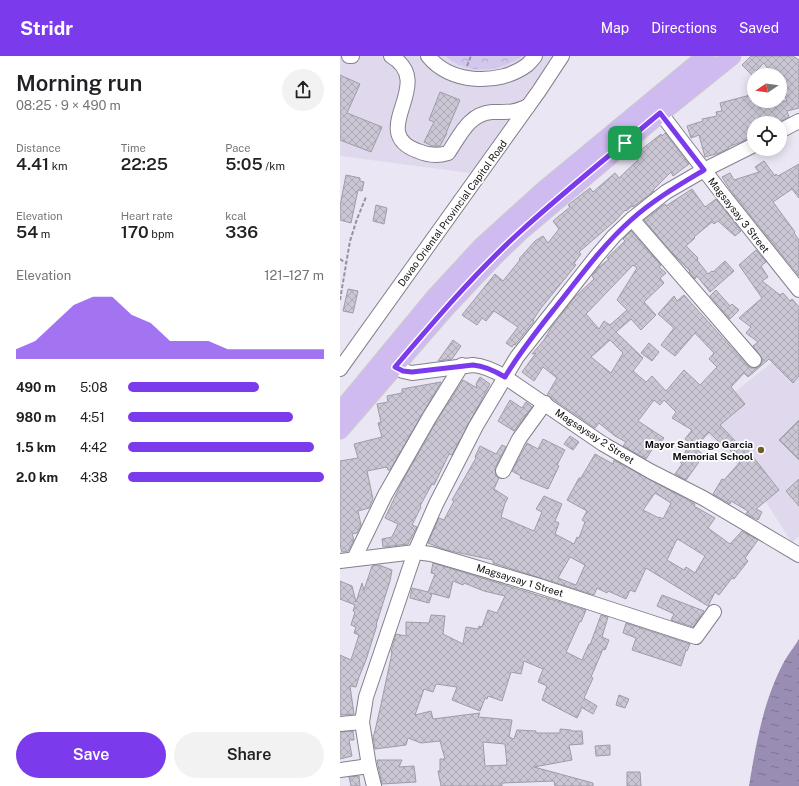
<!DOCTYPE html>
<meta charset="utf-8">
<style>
body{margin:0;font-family:"Public Sans",sans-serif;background:#f2f2f2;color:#202124;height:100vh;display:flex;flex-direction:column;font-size:15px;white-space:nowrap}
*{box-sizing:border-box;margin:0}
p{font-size:13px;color:#757577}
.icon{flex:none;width:22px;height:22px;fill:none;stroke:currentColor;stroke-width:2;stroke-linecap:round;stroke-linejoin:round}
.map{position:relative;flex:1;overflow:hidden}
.sheet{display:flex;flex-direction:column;background:#fff;width:340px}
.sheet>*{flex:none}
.needle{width:26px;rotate:257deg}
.tools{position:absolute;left:407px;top:12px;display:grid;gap:8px}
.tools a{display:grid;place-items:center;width:40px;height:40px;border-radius:50%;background:#fff;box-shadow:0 2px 10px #0003;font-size:20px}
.pin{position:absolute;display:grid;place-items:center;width:34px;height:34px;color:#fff;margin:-17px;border-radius:8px;box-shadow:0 2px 6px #0006}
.round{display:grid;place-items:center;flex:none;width:42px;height:42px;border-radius:21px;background:#f2f2f2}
.summary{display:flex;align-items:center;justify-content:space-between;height:68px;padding:0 16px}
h1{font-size:22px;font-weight:600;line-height:30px}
.figures{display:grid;grid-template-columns:repeat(3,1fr);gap:6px;height:68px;padding:4px 16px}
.figures div{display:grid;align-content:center}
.figures b{font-size:17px;font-weight:600}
.figures small{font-size:11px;font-weight:400}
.figures p{font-size:11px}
.chart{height:112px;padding:8px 16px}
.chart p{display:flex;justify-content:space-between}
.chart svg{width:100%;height:72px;margin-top:4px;fill:#7c3aed;opacity:.7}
.cta{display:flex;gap:8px;margin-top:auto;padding:8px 16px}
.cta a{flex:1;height:46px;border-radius:24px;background:#7c3aed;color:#fff;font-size:16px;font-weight:600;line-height:46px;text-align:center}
.cta a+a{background:#f2f2f2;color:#202124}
ul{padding:0 16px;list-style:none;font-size:13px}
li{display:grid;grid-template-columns:64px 48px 1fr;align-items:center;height:30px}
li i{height:10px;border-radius:5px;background:#7c3aed}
header{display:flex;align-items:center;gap:24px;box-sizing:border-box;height:56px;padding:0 20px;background:#7c3aed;color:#fff}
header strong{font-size:19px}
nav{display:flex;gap:22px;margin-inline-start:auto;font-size:14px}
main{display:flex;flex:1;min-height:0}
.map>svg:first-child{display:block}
.built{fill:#e0d9ed}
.park{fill:url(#park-crowns)}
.water{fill:url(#water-ripples)}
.building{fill:url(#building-cross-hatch);stroke:#9f9ba7;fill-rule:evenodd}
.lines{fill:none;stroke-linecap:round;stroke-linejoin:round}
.minor-casing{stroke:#84808c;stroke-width:16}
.major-casing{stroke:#cacaca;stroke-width:19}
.path{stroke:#96939d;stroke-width:2;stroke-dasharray:4 2;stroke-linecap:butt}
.minor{stroke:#fff;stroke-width:14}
.major{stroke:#d0bbf1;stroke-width:17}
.route-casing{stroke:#fff;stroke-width:8}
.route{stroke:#7c3aed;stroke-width:5}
.poi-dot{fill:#6f5e2c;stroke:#fff;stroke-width:1.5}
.labels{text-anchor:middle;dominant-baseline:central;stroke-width:3.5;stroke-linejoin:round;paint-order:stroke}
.street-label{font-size:10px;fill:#0e0c10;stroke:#fff}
.poi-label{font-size:10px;font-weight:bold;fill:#0e0c10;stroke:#fff;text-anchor:end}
</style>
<header>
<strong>Stridr</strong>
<nav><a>Map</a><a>Directions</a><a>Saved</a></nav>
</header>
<main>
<section class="sheet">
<div class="summary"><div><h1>Morning run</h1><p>08:25 · 9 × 490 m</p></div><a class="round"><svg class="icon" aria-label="share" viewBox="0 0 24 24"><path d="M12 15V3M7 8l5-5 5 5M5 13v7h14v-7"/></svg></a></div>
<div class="figures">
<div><p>Distance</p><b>4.41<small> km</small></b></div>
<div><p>Time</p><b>22:25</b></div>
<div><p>Pace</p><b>5:05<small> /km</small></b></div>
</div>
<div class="figures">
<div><p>Elevation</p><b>54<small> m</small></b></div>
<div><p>Heart rate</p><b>170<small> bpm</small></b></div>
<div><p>kcal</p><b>336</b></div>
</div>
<div class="chart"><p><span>Elevation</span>121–127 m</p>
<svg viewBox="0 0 160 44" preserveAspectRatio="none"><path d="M0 44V38L10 33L20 22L30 11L40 6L50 6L60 17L70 22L80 33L90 33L100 33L110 38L120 38L130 38L140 38L150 38L160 38V44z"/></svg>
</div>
<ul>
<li><b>490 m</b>5:08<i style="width:67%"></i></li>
<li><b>980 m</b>4:51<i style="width:84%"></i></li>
<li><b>1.5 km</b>4:42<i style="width:95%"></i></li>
<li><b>2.0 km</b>4:38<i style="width:100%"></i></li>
</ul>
<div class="cta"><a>Save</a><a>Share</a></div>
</section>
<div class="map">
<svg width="459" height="730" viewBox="0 0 459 730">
<defs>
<pattern id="park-crowns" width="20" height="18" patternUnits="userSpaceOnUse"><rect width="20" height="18" fill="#d4c7ed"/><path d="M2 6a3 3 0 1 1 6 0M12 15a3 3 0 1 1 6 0" fill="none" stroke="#b5aaca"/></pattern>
<pattern id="water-ripples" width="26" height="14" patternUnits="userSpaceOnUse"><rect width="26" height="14" fill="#9a8db3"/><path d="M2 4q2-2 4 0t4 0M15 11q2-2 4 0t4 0" fill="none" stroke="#7c7290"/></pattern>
<pattern id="building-cross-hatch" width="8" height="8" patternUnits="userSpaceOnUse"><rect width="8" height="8" fill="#cac6d3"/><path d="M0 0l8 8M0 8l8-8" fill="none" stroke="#aca9b4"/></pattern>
</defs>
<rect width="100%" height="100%" fill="#eae6f3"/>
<g class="built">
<polygon points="0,0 214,0 130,117 0,100"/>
<polygon points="459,285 459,480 452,487 410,421 356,367"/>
</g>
<path class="park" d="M105,0H183C159,16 128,20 105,0Z"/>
<path class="water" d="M459,583V730H409C416,687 424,642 445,604C449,597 455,590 459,583Z"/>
<g class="building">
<polygon points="411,0 453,0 459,4 459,52 447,55 449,61 437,67 414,67 414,81 388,91 389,92 379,97 365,101 359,79 351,82 347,70 363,65 362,63 377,60 376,56 382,55 380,47 414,38 414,45 447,45 440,28 440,19 432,19 424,7 412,19 402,9"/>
<polygon points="0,19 20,28 7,57 42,71 31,96 0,84"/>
<polygon points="100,36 120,44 106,77 107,77 100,90 92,90 84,86 94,66 89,64"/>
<polygon points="325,77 349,108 333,120 331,116 313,134 314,135 293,151 292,150 286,155 285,154 276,164 239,196 241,198 235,206 234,208 236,209 201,252 193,264 194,265 175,289 174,288 172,291 166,287 178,271 154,255 146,265 142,262 137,269 122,259 155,218 163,225 180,204 179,203 195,185 203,180 208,187 219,173 213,165 230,151 228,149 250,132 253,136 275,117 279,122 298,104 294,101 297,97 321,78 322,80"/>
<polygon points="424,105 435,120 436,118 438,120 459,108 459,142 452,133 433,146 455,176 454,177 459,184 459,220 391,135 382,121 390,117 394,124 419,116 415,111"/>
<polygon points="6,119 20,122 20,125 24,126 22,135 18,134 11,167 0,164 0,150"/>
<polygon points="352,133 365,151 376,143 401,175 395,180 378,165 374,168 372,166 354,181 355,182 346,190 358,202 357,204 368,218 372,215 373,216 385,205 394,215 370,236 357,220 355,223 349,216 350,215 333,198 304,164 325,148 326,150"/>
<polygon points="36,149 47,152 44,168 33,165"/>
<path d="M291,175L321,209L319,211L326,217L320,222L324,227L304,246L316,259L301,274L291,263L276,276L303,302L293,315L306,326L312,320L326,335L344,314L360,329L377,311L369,303L374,297L355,277L335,300L321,289L334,272L318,258L334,240L337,245L344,239L408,310L411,312H415L420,310L422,306V302L413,290L418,286L406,277L411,271L399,262L422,242L399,209L416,194L426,206L421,210L428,221L422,225L440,239L443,237L450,245L452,243L459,251V320L453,327L429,303L408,321L404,317L391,331L405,348L380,369L400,390L403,388L439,434L416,453L422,456L418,464L406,458L408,455L391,445L390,448L373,438L382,423L384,424L400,406L386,389L384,391L369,376L355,392L364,399L346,424L335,418L342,408L340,406L350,387L345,383L352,374L332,362L336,356L324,344L320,349L314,344L298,365L324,382L317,391L315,389L306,403L283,390L286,386L275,380L259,367L255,372L207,339L217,322L203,311L194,325L182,316L196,297L192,298L204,284L211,272L234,242L254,223L252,220L259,211L269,203L267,202L285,185L283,183ZM293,209L297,212L277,244L287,254L270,269L264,265L259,273L246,258ZM270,284L283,297L271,317L251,301Z"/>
<polygon points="8,233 18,235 13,257 3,255"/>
<polygon points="376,234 390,250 392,248 399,254 390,263 370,240"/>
<polygon points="113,284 121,290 112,303 98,305"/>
<polygon points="309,287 319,296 312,305 301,297"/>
<polygon points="140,321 150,328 112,399 109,398 94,429 92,428 80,450 81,451 72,469 77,471 68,488 43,491 42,483 52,481 58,468 45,462 61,428 96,366 123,324 137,332 136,328"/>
<polygon points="101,326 50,414 48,414 47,411 27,415 33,443 29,452 18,455 21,469 17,477 12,478 14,484 8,495 2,496 0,489 0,405 18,402 14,388 42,381 38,367 41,366 37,348 48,346 47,340 62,337 62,333"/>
<polygon points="170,344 182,352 186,346 192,351 174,375 158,365"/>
<polygon points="459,364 459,404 439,384"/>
<polygon points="230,380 239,386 233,394 224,388"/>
<polygon points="203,383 225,394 217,409 219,410 208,433 180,422 181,420 172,415 187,387 198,393"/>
<path d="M162,389L166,391L155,412L156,419L159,422L154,433L168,442L165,447L161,461L194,475L202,456L196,453L204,440L222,448L215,465L219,467L215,478L234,488L237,481L239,482L245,466L242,464L247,455L227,444L239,422H241L255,398L273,408L274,404L355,448L354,450L375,462L368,472L390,488L402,475L418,484L405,502L408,505L394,523L392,522L379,539L375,536L368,550L306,512L295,536L290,534L286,543L268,535L267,537L257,532L254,539L153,507V504L106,494L88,487L99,462L104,464L114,445L112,444L136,402L135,401L140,390L156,398ZM315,437L331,447L323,463L320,461L319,462L303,454ZM337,483L341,485L365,500L355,517L346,511L344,514L327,504ZM230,501L245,509L236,529L218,522Z"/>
<polygon points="459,423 459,450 446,435"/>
<path d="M93,507L246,554L241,566L240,565L226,596L242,604L249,588L250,589L261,559L268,561L262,581L269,584L265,594L263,593L251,621L253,622L244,642L257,650L253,658L241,651V654L237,662L202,644L207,630L198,626L203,613L184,605L181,618L171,616L162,645L148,640L147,643L145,642L140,655L112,644L117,631L96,628L93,636L84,633L75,659L91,655L93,663L140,657L138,661L172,664L169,681L174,683L177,674L196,675V677H220V673L231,674V675H242L243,688L229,689L232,704L194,711L253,727V730H215L214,725L162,727V730H101L98,715H100V703H105L100,685L81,687L68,682L66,689L35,693L33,679H34L40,653L52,597L51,596L56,578L66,580V566L89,567L91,559L105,560L103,578L123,588L126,571L138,573L139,570L142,571L148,554L157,557L165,540L144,535L124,527L123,529L113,525L109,542L90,537L92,538L89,547L70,542L72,532L88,536L95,518L91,517ZM143,686L165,688L167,709L145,710Z"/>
<polygon points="39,509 52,514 50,525 36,569 37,569 26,604 19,621 16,631 10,630 14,658 0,659 0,599 11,604 19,579 14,577 16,571 11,569 15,556 13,555 15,549 0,543 0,525 12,530 16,546 22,527 24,534 32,510"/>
<polygon points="322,539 364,555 353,571 331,564 334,558 317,550"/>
<polygon points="286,567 350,588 347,595 346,594 341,610 292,594 296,582 283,577"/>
<polygon points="279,639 289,643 285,652 276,649"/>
<polygon points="13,675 14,684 9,684 12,700 0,703 0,676"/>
<polygon points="270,689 270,699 256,700 255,690"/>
<polygon points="37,704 62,704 59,711 74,710 76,726 42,728"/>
<polygon points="287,716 300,716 301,730 287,730"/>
<polygon points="19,720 20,730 11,730 9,721"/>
</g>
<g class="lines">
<defs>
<g id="minor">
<polyline points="9,0 12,0"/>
<path d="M51,0C98,28 25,76 78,95C87,99 98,100 108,97C120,80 128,58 152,56C168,56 173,57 188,50"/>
<path d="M88,0C110,28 159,30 187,9C190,6 193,3 195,0"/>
<polyline points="315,50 384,140 459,234"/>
<polyline points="440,75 459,65"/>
<polyline points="292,163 414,304"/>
<path d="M47,306L63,315L72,317L133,309C145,310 155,315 165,321L263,388L310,415L363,442L459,499"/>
<polyline points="0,313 199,35 222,0"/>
<polyline points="163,415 179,383 205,347"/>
<polyline points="14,503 45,439 89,362 122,309"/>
<polyline points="0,505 75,496 91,498 196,529 356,581 374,556"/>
<polyline points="0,668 22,666"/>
<polyline points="0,714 29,710"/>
<polyline points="34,730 29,710 22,666 26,641 44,588 75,496 96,448 136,370 177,301 256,201 274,180 292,163 326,136 364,114 414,89"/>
</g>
<g id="major">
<polyline points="0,356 94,242 142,190 205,133 366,0"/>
<polyline points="0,374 105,253 155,200 181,175 321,57 392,0"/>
</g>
</defs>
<use href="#minor" class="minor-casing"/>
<use href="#major" class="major-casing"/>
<g class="path">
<polyline points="127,10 131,0"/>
<polyline points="0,203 6,207"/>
<polyline points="0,244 10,185 17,163 26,141"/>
</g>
<use href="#minor" class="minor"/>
<use href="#major" class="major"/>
</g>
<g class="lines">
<defs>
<path id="route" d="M320,57L364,114C339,129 313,144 291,164C264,188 242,218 219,247C200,271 181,294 165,321C155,315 145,310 133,309L72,316L63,315L55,311C95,264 135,217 181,175C226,134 274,96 320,57Z"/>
</defs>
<use href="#route" class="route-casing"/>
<use href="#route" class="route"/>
</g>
<circle class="poi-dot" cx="421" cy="394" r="4"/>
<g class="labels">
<g class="street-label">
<text transform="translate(112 157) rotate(-54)">Davao Oriental Provincial Capitol Road</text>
<text transform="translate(399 159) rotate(52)">Magsaysay 3 Street</text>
<text transform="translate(255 380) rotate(33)">Magsaysay 2 Street</text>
<text transform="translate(180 524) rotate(17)">Magsaysay 1 Street</text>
</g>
<g class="poi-label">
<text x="413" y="388">Mayor Santiago Garcia<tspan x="413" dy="12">Memorial School</tspan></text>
</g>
</g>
</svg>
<div class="tools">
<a><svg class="needle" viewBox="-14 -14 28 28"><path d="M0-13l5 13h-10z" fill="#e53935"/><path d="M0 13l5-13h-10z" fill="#757577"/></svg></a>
<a><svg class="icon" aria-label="locate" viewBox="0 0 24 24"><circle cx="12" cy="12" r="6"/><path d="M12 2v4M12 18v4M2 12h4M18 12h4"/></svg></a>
</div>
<div class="pin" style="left:285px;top:87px;background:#1e9e55"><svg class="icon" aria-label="arrive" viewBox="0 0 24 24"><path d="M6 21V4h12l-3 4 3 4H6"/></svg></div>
</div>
</main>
